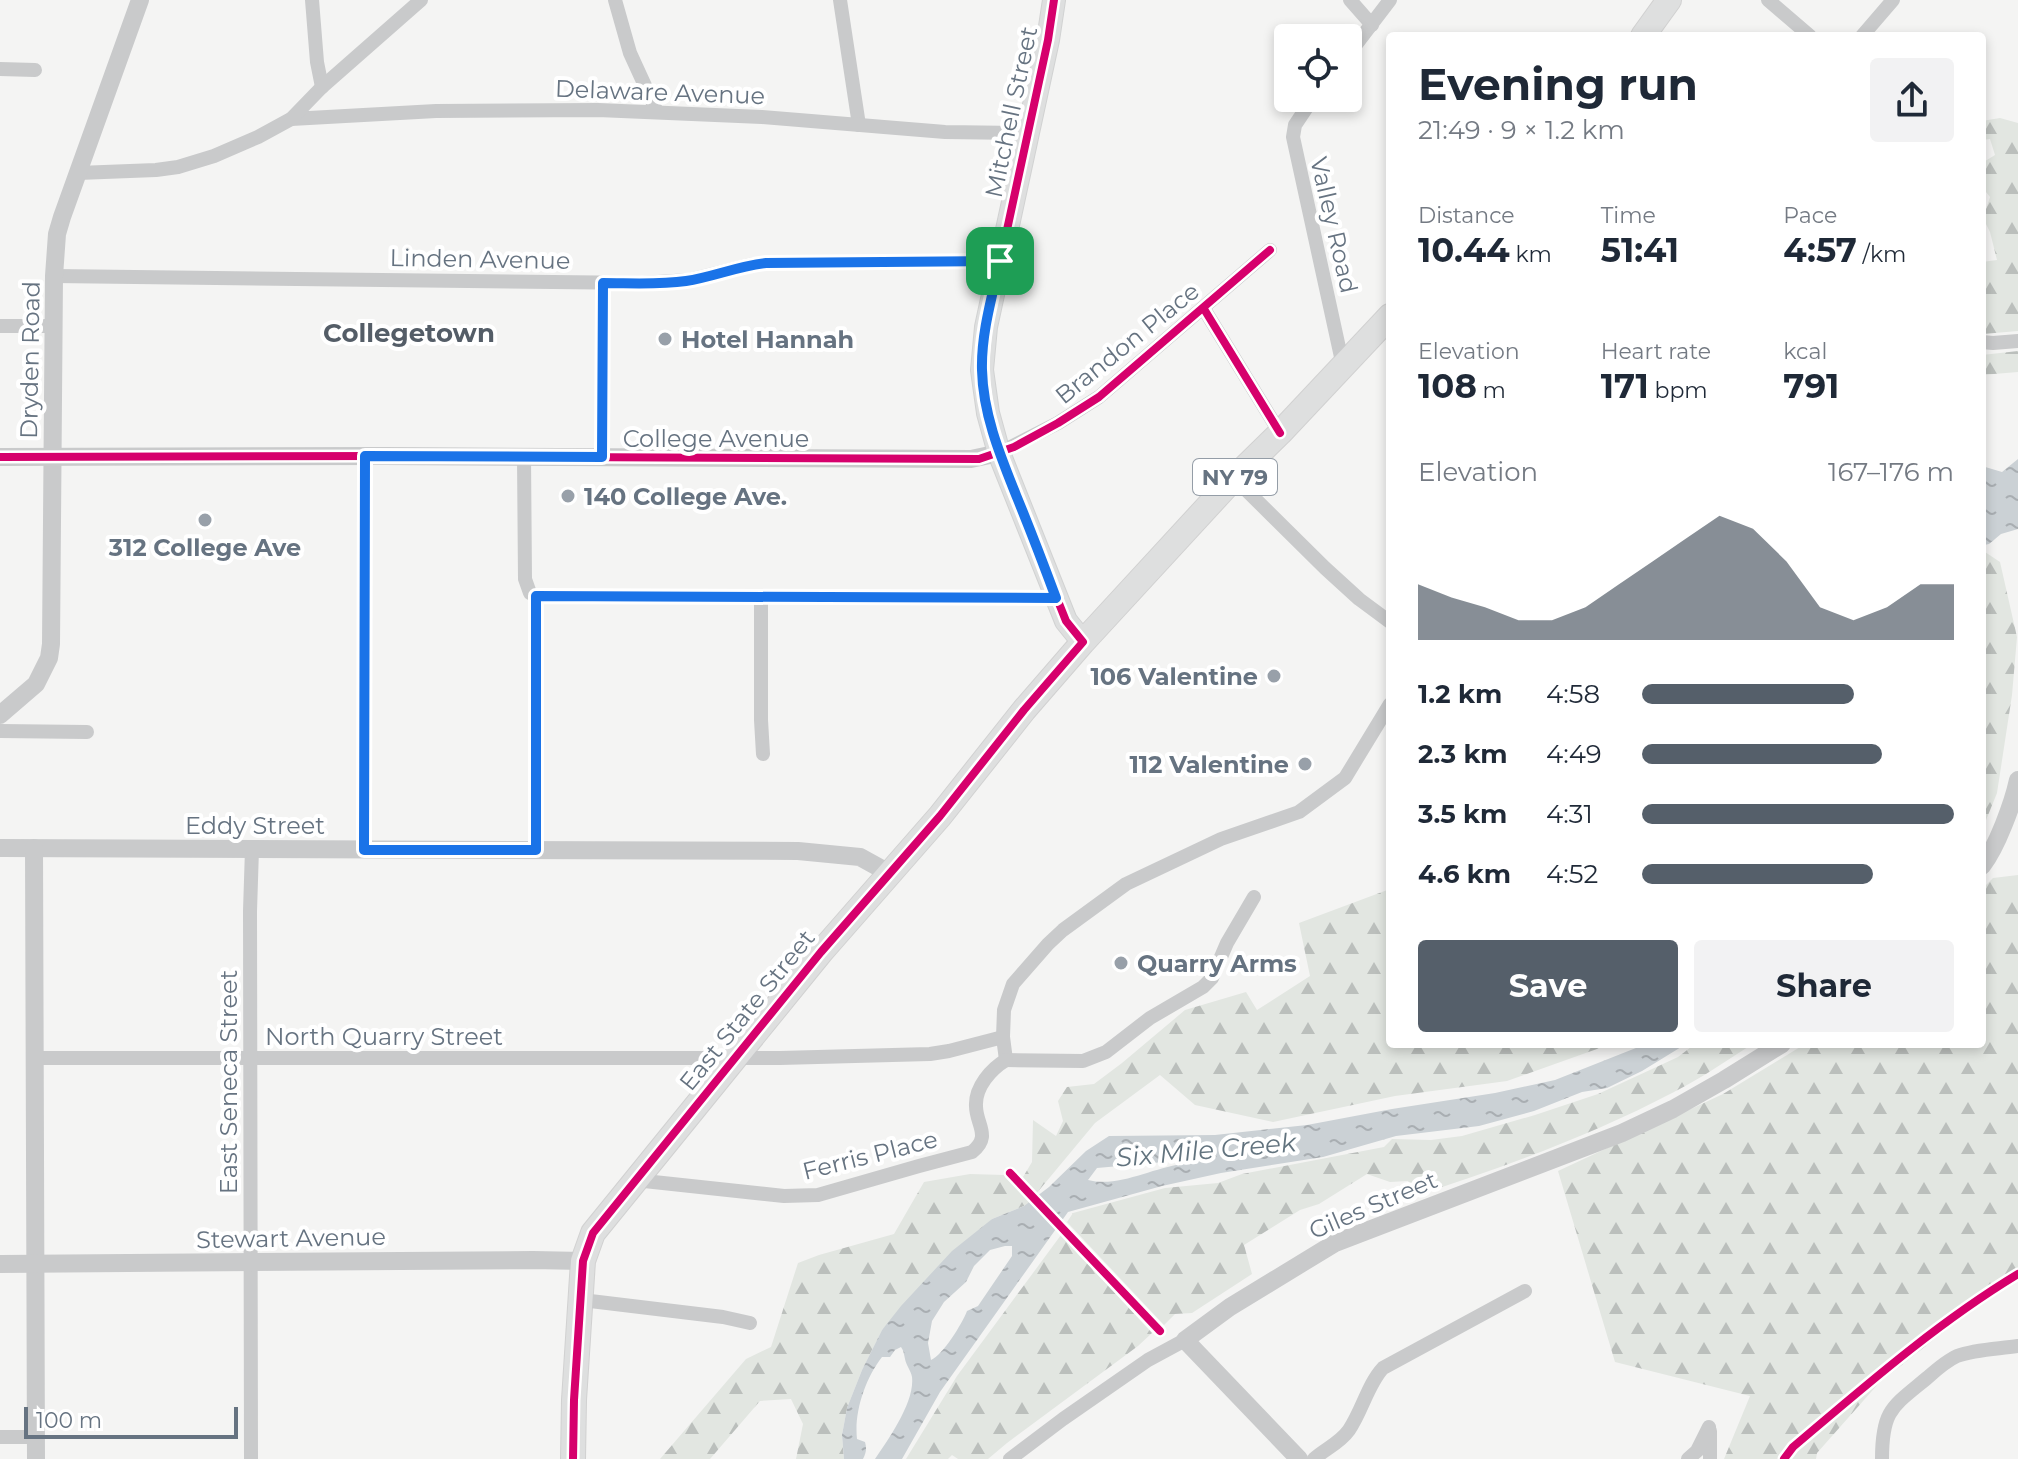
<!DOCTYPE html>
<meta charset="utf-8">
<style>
body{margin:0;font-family:Montserrat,sans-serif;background:#f2f2f3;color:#1f2937;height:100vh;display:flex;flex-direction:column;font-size:30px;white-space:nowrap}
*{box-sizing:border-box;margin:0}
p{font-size:26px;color:#747a83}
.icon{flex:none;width:44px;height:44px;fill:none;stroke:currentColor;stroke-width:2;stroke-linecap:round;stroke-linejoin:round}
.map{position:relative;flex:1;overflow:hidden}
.drawer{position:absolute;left:1386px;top:32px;width:600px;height:1016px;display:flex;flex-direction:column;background:#fff;border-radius:8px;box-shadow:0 4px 12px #0003}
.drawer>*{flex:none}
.controls{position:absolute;left:1274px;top:24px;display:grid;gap:16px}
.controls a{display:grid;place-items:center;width:88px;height:88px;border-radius:8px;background:#fff;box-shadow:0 4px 12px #0003;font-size:40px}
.scale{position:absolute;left:24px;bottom:20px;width:214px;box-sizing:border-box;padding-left:8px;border:4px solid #667381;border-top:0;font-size:22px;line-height:28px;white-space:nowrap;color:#667381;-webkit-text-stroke:6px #fff;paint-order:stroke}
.pin{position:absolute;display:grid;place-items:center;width:68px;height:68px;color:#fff;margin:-34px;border-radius:16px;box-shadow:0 4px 12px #0006}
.round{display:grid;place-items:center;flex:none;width:84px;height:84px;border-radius:8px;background:#f2f2f3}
.head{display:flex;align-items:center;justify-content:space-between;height:136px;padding:0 32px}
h1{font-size:44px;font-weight:700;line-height:60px}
.stats{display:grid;grid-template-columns:repeat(3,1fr);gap:12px;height:136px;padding:8px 32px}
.stats div{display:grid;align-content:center}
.stats b{font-size:34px;font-weight:700}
.stats small{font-size:22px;font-weight:400}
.stats p{font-size:22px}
.chart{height:224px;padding:16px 32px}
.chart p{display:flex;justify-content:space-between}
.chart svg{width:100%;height:144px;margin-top:8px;fill:#555f6a;opacity:.7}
.cta{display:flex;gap:16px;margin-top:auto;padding:16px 32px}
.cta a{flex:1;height:92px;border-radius:8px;background:#555f6a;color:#fff;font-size:32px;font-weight:700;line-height:92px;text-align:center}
.cta a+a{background:#f2f2f3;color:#1f2937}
ul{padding:0 32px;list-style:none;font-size:26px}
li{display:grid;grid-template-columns:128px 96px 1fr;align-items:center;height:60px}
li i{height:20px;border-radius:10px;background:#555f6a}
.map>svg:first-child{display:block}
.forest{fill:url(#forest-firs)}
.water{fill:url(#water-ripples);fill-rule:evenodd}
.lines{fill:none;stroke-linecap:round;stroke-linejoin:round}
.primary-casing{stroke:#d1d2d2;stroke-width:24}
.trunk-casing{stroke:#d1d1d1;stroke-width:26}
.minor{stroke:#c9cacb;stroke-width:14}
.tertiary{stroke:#c9cacb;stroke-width:18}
.primary{stroke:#dedfdf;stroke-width:22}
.trunk{stroke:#dedfdf;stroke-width:24}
.cycleway-casing{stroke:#fff;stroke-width:13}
.cycleway{stroke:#d6006c;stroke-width:8}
.route-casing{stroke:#fff;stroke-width:16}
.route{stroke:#1a73e8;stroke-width:10}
.poi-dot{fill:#98a0a9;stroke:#fff;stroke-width:3}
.labels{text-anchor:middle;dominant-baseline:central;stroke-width:8;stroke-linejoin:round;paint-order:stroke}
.shield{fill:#fff;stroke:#949da7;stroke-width:2}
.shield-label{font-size:22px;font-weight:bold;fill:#667381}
.street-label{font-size:24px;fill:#667381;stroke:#fff}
.poi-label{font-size:24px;font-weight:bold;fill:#667381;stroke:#fff;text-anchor:start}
.neighbourhood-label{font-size:26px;font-weight:bold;fill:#545d67;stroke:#fff}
.water-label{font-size:26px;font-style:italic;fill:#62737e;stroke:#fff}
</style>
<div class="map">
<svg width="2018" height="1459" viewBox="0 0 2018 1459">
<defs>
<pattern id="forest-firs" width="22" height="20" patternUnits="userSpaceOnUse" patternTransform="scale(2)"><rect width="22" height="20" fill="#e2e6e1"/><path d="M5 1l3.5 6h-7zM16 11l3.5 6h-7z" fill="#bbbfbc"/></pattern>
<pattern id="water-ripples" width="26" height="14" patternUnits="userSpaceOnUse" patternTransform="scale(2)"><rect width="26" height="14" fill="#cbd1d5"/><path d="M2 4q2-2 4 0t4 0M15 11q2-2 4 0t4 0" fill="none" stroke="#a9aeb2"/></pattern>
</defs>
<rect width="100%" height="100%" fill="#f4f4f3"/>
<g class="forest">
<polygon points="2000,118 2018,123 2018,331 1983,334 1982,262 1997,260 1990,232 1983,218 1990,197 1982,187 1982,163 1995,155 1990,139 1982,140 1982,121"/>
<polygon points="2018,351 2018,372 1982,375 1982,355"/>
<polygon points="1982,550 2000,562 2017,637 2012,695 1997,793 1982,830"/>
<polygon points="2018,875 2018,1280 1956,1322 1879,1383 1817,1453 1816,1459 1724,1459 1750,1396 1615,1362 1558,1171 1723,1094 1805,1044 1982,1044 1982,889 1993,878"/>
<polygon points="1390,889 1390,1044 1611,1044 1507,1081 1395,1096 1273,1122 1195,1105 1160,1075 1095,1123 1036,1194 1023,1177 1032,1162 1033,1120 1056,1136 1063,1121 1058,1101 1067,1087 1094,1084 1122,1063 1185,1010 1246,992 1257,1010 1310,976 1299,923"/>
<path d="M1695,1044H1753C1727,1060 1702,1078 1674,1092C1592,1135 1505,1167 1417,1195L1408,1181L1390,1182L1367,1174L1319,1204L1300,1210L1244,1245L1252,1274L1192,1313L1175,1314L1164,1325L1067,1222L1073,1213L1165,1188L1218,1183L1242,1174L1384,1147L1392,1139L1431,1140L1462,1136L1535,1115L1598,1094L1678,1057Z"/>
<polygon points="970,1174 1004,1175 1030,1202 1024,1206 992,1219 882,1330 862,1370 847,1408 842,1435 844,1459 796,1459 803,1424 791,1399 760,1401 710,1459 660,1459 746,1359 771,1347 798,1263 819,1255 894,1234 924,1182"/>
<polygon points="1061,1235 1152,1333 1138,1346 1007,1443 988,1459 958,1459 952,1455 948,1459 906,1459 957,1376"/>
</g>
<g class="water">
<polygon points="2018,459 2018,529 2001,534 1989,544 1984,545 1982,542 1982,466 2002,472"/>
<path d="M1646,1044H1686L1642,1071L1607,1088L1582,1092L1534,1111L1479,1126L1396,1136L1323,1157L1221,1173L1162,1186L1068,1212L940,1392L902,1459H875C888,1440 915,1402 912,1377C911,1371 906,1365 905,1359C904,1355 904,1351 901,1347L895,1350L890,1357H882C865,1379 854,1412 857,1439L865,1442C867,1449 866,1453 863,1459H844L842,1435L847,1408L862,1370L882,1330L901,1306L952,1251L992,1219L1024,1206L1049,1187L1086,1151L1109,1136L1215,1135L1307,1125L1392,1109L1495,1093L1555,1080ZM1176,1161H1182V1164C1152,1168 1118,1188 1088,1180L1097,1168ZM1005,1246H1012V1256L978,1306L967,1311C962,1324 943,1355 931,1360L928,1343L932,1321L944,1302L966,1282L974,1266L990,1250Z"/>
</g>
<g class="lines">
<defs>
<polyline id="primary" points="1054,0 1048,40 986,327 982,370 988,413 999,453 1066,621 1083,642"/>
<g id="trunk">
<polyline points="1643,36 1669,0"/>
<polyline points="573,1459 574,1400 583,1261 593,1233 821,952 940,816 1024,710 1083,642 1234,478 1280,433 1390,316"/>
</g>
</defs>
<use href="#primary" class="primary-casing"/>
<use href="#trunk" class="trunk-casing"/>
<g class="minor">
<polyline points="312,0 317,62 322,87"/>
<polyline points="615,0 630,53 657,112"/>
<polyline points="840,0 859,125"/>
<polyline points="1350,0 1372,25"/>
<polyline points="1768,0 1810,36"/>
<polyline points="1862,36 1893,0"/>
<polyline points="1348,55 1390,0"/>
<polyline points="0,69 35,70"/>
<polyline points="1313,98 1295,125 1293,137 1343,366"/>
<polyline points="291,119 436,111 598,110 762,117 945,132 1028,133"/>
<polyline points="78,173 156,170 178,167 214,156 258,137 291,119 322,87 421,0"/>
<polyline points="54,276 643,283 689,280 749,265 766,263 1000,261"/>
<polyline points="1204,309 1280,433"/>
<polyline points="0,326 54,326"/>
<polyline points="1982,342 1993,343 2018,341"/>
<polyline points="999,453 1058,423 1099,397 1270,250"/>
<polyline points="524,457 525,579 530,593 536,596 536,850"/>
<polyline points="602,457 603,283"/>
<polyline points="1234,478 1325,568 1359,599 1390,622"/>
<polyline points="536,596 1056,598"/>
<polyline points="761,597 761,720 763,754"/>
<polyline points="0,731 87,732"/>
<polyline points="364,850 365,456"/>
<polyline points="35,1058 780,1058 930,1054 949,1051 1003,1037"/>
<polyline points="1006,1060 1003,1037 1004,1010 1013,984 1048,944 1063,930 1126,884 1221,839 1299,812 1345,778 1390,704"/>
<polyline points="1006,1060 1083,1061 1106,1052 1150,1018 1203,987 1212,978 1227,943 1254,897"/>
<path d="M635,1180L784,1196L818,1195L919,1166L972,1152C992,1136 976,1125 976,1106C975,1087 991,1069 1006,1060"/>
<polyline points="582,1300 723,1317 750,1323"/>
<polyline points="1710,1431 1710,1459"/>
<polyline points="0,1437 36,1437"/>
<polyline points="251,1459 250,911 252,849"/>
<polyline points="1010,1459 1063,1419 1148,1360 1185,1340"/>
<path d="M1314,1459C1325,1449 1340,1443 1349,1430C1362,1411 1368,1384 1383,1368L1525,1291"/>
<polyline points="1688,1459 1697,1451 1709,1427"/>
<path d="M1882,1459C1882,1410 1892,1407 1927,1378C1936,1370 1946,1361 1957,1356C1976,1349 1998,1349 2018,1346"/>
</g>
<g class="tertiary">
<polyline points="0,457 384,456 971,459 999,453"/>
<polyline points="0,715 36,684 49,658 51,644 54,276 57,234 62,217 140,0"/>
<polyline points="0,848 798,851 860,857 889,873"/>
<polyline points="34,848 36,1459"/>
<path d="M1982,866C1997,847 2013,803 2018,780"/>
<polyline points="0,1264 533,1260 583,1261"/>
<polyline points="1299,1459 1185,1340 1230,1307 1335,1243 1622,1133 1673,1109 1724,1080 1782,1044"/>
</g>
<use href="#primary" class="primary"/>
<use href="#trunk" class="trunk"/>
<defs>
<g id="cycleway">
<polyline points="1204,309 1280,433"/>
<polyline points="0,457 384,456 979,459 1014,447 1058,423 1099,397 1270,250"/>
<polyline points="1010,1173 1160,1331"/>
<polyline points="573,1459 574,1400 583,1261 593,1233 821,952 940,816 1024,710 1083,642 1066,621 999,453 988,413 982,370 986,327 1048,40 1054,0"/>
<path d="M1784,1459L1793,1447C1865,1386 1937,1323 2018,1274"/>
</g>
</defs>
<use href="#cycleway" class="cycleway-casing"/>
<use href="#cycleway" class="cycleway"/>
</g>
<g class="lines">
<defs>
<path id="route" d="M1000,261C992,297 981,334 982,370C983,414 1000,455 1016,495C1030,529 1043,563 1056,598L536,596V850H364L365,456L602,457L603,283C630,283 658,285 686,281C713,277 738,266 766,263Z"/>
</defs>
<use href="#route" class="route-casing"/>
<use href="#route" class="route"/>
</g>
<g class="poi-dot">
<circle cx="665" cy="339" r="8"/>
<circle cx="568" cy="496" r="8"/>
<circle cx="205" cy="520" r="8"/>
<circle cx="1274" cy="676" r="8"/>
<circle cx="1305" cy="764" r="8"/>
<circle cx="1121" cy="963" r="8"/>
</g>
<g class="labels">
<rect class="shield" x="1193" y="459" width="84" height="36" rx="6"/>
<g class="shield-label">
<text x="1235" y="477">NY 79</text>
</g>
<g class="street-label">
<text transform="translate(660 92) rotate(2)">Delaware Avenue</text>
<text transform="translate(1011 112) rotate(-78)">Mitchell Street</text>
<text transform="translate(1334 225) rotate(77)">Valley Road</text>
<text transform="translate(480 259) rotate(1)">Linden Avenue</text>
<text transform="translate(1127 343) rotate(-39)">Brandon Place</text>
<text transform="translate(30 360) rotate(-89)">Dryden Road</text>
<text x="716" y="438">College Avenue</text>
<text x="255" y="825">Eddy Street</text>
<text transform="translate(747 1010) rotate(-51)">East State Street</text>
<text x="384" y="1036">North Quarry Street</text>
<text transform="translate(228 1082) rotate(-90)">East Seneca Street</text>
<text transform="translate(870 1155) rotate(-14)">Ferris Place</text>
<text transform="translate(1373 1205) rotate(-23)">Giles Street</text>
<text transform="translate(291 1238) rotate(-1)">Stewart Avenue</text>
</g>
<g class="poi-label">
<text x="681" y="339">Hotel Hannah</text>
<text x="584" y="496">140 College Ave.</text>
<text x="205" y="547" text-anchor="middle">312 College Ave</text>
<text x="1258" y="676" text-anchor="end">106 Valentine</text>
<text x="1289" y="764" text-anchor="end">112 Valentine</text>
<text x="1137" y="963">Quarry Arms</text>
</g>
<g class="neighbourhood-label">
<text x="409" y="333">Collegetown</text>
</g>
<g class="water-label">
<text transform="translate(1206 1150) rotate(-5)">Six Mile Creek</text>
</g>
</g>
</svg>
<div class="controls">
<a><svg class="icon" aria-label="locate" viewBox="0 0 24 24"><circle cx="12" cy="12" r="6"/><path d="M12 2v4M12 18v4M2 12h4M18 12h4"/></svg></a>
</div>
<div class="scale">100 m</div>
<div class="pin" style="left:1000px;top:261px;background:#1e9e55"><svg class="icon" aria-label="arrive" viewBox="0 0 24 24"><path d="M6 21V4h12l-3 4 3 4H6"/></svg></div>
<section class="drawer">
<div class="head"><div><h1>Evening run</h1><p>21:49 · 9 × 1.2 km</p></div><a class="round"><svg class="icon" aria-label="share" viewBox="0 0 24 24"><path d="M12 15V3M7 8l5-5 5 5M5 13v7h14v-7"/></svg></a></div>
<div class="stats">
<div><p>Distance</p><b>10.44<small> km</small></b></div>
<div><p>Time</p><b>51:41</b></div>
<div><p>Pace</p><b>4:57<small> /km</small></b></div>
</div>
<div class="stats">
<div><p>Elevation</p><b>108<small> m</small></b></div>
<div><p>Heart rate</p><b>171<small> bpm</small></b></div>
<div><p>kcal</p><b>791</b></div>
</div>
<div class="chart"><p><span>Elevation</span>167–176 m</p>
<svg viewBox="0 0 160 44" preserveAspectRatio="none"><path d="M0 44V27L10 31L20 34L30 38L40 38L50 34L60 27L70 20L80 13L90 6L100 10L110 20L120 34L130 38L140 34L150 27L160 27V44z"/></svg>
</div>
<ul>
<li><b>1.2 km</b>4:58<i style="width:68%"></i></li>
<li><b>2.3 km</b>4:49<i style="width:77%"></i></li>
<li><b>3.5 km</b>4:31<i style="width:100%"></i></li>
<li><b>4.6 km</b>4:52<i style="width:74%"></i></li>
</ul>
<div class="cta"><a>Save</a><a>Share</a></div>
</section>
</div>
